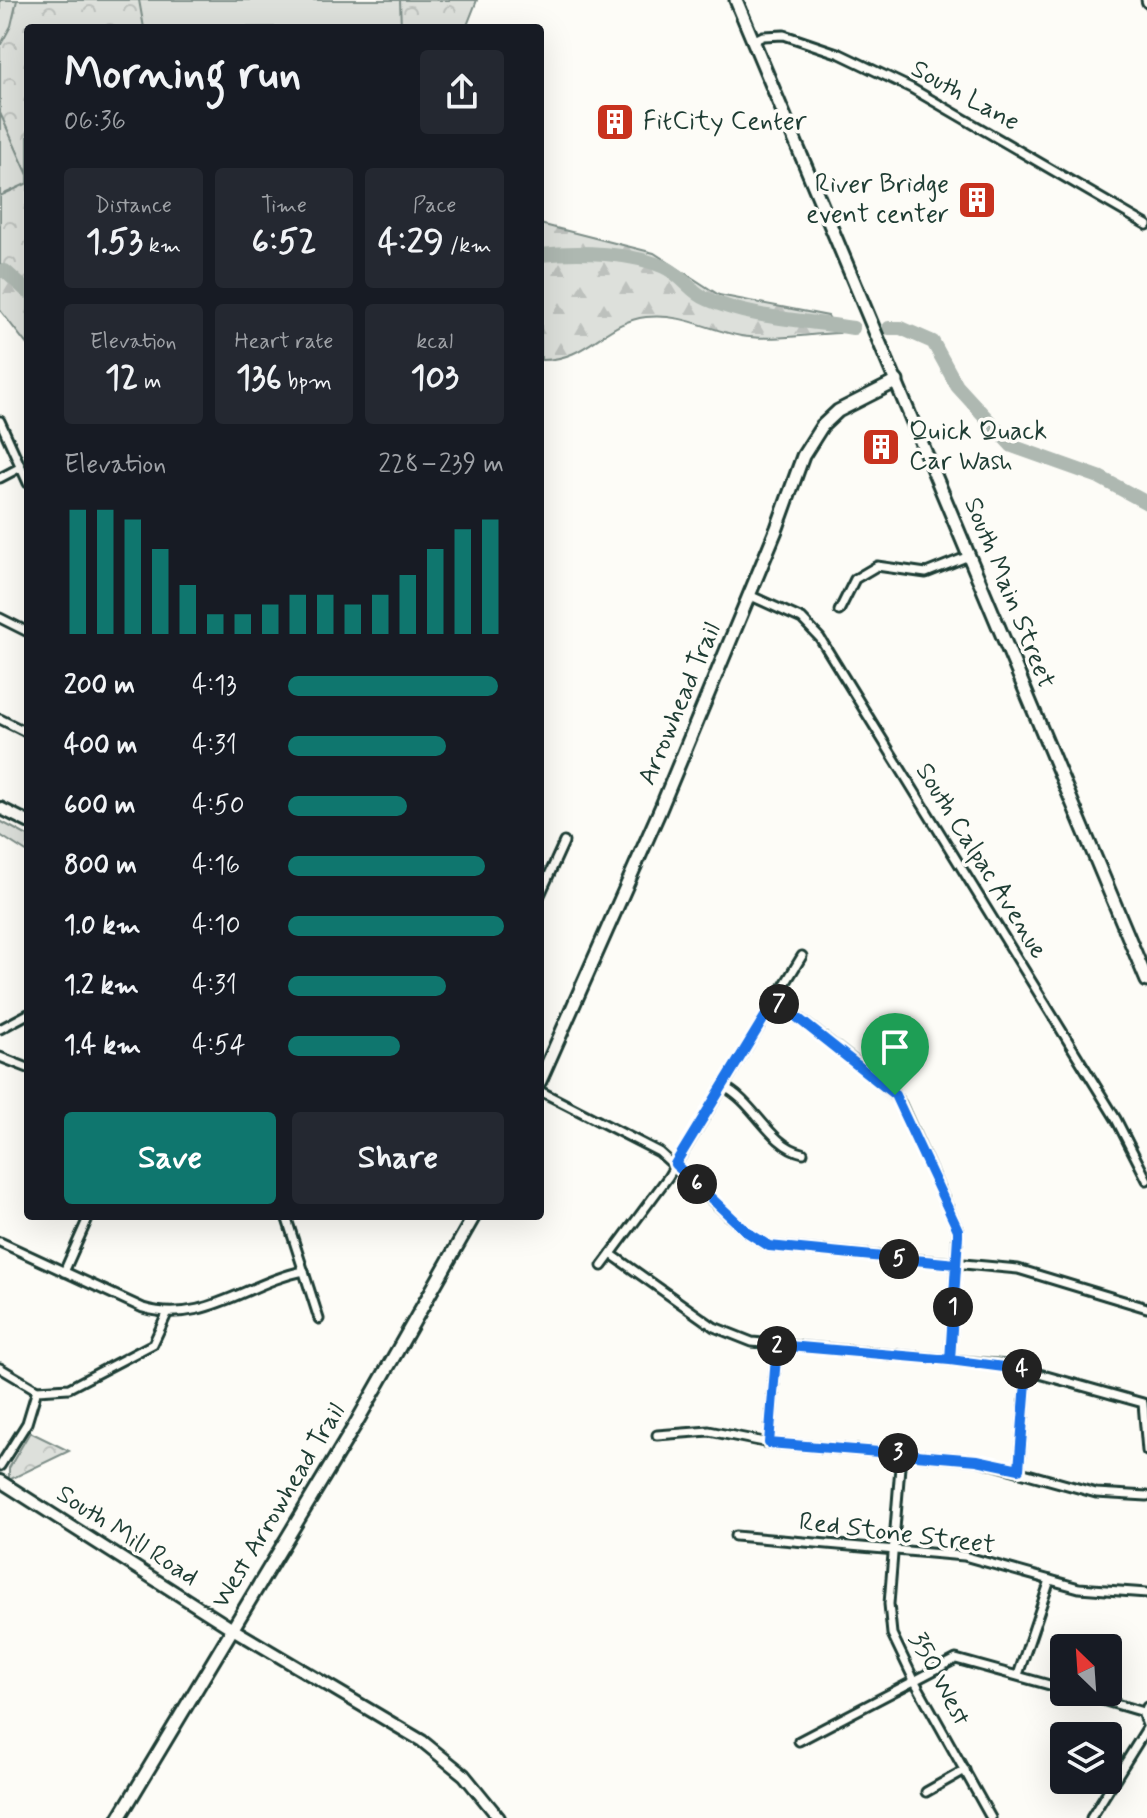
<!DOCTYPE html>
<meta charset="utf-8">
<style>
body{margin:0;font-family:Mynerve,sans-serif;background:#242831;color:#f1f3f6;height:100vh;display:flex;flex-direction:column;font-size:30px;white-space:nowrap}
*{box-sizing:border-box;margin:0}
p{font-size:26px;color:#9ea1a6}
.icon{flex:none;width:44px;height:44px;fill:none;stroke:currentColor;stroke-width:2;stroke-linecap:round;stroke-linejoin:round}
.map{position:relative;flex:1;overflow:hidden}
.details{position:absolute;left:24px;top:24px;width:520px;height:1196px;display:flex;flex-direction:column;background:#171b24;border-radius:8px;box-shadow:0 8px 32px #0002}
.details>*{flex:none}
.needle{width:52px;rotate:335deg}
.controls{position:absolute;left:1050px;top:1634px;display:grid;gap:16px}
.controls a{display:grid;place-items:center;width:72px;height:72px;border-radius:8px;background:#171b24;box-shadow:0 8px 32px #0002;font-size:40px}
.pin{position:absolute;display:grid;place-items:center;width:68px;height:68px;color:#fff;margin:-82px -34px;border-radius:50% 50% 50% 0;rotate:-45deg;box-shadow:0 0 8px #0007}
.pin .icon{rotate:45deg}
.km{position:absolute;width:40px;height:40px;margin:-20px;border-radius:50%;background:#222;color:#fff;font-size:22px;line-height:40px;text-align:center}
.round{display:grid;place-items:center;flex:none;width:84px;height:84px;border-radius:8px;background:#242831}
.headline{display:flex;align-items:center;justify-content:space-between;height:136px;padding:0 40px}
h1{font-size:44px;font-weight:700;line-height:60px}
.stats{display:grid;grid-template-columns:repeat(3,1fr);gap:12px;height:136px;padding:8px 40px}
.stats div{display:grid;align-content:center;border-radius:8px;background:#242831;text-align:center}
.stats b{font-size:34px;font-weight:700}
.stats small{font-size:22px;font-weight:400}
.stats p{font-size:22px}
.chart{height:224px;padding:16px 40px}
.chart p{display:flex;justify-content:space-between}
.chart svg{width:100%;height:144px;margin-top:8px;stroke:#0f766e;stroke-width:6}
.button{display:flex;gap:16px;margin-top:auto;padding:16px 40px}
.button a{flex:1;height:92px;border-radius:8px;background:#0f766e;color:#fff;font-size:32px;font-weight:700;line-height:92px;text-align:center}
.button a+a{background:#242831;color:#f1f3f6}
ul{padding:0 40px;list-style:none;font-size:26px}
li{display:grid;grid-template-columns:128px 96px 1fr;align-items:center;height:60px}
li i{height:20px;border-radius:10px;background:#0f766e}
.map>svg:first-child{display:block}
.grass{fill:url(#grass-tufts);stroke:#7e8e88;stroke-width:2}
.forest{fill:url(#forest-firs);stroke:#7e8e88;stroke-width:2}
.park{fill:url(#park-crowns);stroke:#7e8e88;stroke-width:2}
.pitch{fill:#dde0db;stroke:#7e8e88;stroke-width:2}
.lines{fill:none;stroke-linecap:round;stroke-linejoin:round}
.river{stroke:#aeb8b1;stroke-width:14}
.street-casing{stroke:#1f3d34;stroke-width:13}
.secondary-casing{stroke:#1f3d34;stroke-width:16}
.primary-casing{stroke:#1f3d34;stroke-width:17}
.street{stroke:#fdfcf7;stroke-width:7}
.secondary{stroke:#fdfcf7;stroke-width:10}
.primary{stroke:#fdfcf7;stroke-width:11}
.route-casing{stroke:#fff;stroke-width:16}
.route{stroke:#1a73e8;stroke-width:10}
.labels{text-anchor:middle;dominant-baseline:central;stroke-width:7;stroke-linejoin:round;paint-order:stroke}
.street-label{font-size:26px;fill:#1f3d34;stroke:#fdfcf7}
.poi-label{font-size:26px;fill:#1f3d34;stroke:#fdfcf7;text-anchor:start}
</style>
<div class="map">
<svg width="1147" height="1818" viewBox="0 0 1147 1818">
<defs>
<pattern id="grass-tufts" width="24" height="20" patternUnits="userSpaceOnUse" patternTransform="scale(2)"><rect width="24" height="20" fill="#dde0db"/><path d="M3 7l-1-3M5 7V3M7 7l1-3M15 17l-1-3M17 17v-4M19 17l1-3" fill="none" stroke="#bdc1bd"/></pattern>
<pattern id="forest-firs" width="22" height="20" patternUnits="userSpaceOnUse" patternTransform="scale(2)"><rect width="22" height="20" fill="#dde0db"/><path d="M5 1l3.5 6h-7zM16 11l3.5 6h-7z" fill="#bdc1bd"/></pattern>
<pattern id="park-crowns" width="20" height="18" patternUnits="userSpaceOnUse" patternTransform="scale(2)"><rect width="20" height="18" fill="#dde0db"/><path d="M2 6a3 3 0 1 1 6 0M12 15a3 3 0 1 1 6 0" fill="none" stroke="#bdc1bd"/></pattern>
</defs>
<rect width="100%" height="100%" fill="#fdfcf7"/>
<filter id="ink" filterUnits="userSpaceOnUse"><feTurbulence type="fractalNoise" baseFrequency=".0125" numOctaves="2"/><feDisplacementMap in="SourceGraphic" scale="16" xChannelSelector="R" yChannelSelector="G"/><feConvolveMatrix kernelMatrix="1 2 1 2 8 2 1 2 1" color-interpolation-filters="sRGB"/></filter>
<g filter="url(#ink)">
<polygon class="grass" points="0,821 28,836 28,853 0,835"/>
<g class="forest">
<polygon points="0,213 28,239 28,346 0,310"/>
<path d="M540,224L654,253L719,295L828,316L839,333C809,334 771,341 741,336C708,330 682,313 646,317C604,322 587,361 541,360Z"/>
</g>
<g class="park">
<polygon points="0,0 477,0 466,28 28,28 28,289 9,267 0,265"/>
<polygon points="30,1432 69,1451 9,1480 9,1468"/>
</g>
<g class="pitch">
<polygon points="0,0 17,0 11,26 0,46"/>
<polygon points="139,0 400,0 401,27 144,28"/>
<polygon points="0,113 28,175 28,183 0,196"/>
</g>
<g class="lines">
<g class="river">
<path d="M540,255C577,251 634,252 668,269C683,277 692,293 707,299C752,319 805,320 853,328"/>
<polyline points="0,271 5,271 28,292"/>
<polyline points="889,328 901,328 933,342 957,386 1012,446 1099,477 1147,503"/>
</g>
<defs>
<g id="street">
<polyline points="1146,0 1147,3"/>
<polyline points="753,41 763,36 784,35 840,54 911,88 1147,225"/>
<polyline points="0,421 28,483"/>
<polyline points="0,478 21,467"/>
<polyline points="749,595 802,619 820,638 1116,1119 1147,1180"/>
<polyline points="839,611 855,579 877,566 926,573 969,556"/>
<polyline points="0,618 28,632"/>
<polyline points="0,719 28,733"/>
<polyline points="540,895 564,842"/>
<polyline points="775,1000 889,1088 901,1104 958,1230 950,1360"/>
<polyline points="0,1029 28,1014"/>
<polyline points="0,1057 28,1068"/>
<path d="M722,1086C754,1100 769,1146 803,1153"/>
<polyline points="540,1091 659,1152 747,1232 769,1246 1018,1269 1147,1308"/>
<polyline points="286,1216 319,1319"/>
<path d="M0,1242L143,1308C203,1326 248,1282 304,1271"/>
<polyline points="611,1254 714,1327 752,1342 1007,1365 1143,1403 1147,1451"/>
<polyline points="602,1266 668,1177 802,956"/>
<polyline points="64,1272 89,1216"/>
<polyline points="0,1368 37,1390 69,1388 153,1344 167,1314"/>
<polyline points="657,1435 709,1431 769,1443 977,1460 1096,1493 1147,1496"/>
<polyline points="769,1443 777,1345"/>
<polyline points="901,1454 889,1604 892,1634 913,1678 991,1818"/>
<polyline points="0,1466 27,1423 37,1390"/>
<polyline points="1019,1469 1027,1370"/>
<polyline points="735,1536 964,1556 1079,1588 1147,1593"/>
<polyline points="1018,1675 1050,1580"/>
<polyline points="1075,1692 1143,1712"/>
<polyline points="1147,1707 1143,1715 1147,1725"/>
<polyline points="799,1741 956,1659 1064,1689"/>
<polyline points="926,1792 965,1770"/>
<polyline points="1091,1818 1147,1728"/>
</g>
<g id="secondary">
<polyline points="0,808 28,822"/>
<polyline points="0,1481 231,1628 422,1741 464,1775 499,1818"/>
</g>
<g id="primary">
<polyline points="736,0 1147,981"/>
<polyline points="540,1081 660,810 777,528 803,456 822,426 838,411 897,381"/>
<polyline points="119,1818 355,1425 474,1216"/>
</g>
</defs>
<use href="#street" class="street-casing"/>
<use href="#secondary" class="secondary-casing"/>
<use href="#primary" class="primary-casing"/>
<use href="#street" class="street"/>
<use href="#secondary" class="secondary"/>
<use href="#primary" class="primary"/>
</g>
</g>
<g class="lines" filter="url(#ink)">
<defs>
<polyline id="route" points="895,1095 958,1230 958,1236 950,1360 777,1345 769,1443 977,1460 1019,1469 1027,1370 950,1360 956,1264 769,1246 747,1232 675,1164 775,1000 895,1095"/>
</defs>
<use href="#route" class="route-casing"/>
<use href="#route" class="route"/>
</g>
<defs>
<symbol id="building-square" viewBox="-11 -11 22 22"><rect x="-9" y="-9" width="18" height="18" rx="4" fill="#c8321e" stroke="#fdfcf7"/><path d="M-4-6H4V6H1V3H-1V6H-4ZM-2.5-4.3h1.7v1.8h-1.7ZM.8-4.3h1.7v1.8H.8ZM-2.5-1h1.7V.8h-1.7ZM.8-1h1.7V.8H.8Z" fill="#fff"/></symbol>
</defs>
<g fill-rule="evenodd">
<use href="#building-square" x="593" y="100" width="44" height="44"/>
<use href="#building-square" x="955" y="178" width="44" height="44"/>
<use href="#building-square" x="859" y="425" width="44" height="44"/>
</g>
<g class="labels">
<g class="street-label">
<text transform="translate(965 96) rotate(29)">South Lane</text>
<text transform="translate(1009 593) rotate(68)">South Main Street</text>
<text transform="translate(680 704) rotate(-67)">Arrowhead Trail</text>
<text transform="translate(981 861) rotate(58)">South Calpac Avenue</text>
<text transform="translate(279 1506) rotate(-59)">West Arrowhead Trail</text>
<text transform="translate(897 1534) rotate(7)">Red Stone Street</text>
<text transform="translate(127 1536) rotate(33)">South Mill Road</text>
<text transform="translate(939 1679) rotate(62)">350 West</text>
</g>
<g class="poi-label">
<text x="643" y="122">FitCity Center</text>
<text x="949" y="185" text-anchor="end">River Bridge<tspan x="949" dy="30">event center</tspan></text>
<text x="909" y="432">Quick Quack<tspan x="909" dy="30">Car Wash</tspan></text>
</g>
</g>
</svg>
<div class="controls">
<a><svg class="needle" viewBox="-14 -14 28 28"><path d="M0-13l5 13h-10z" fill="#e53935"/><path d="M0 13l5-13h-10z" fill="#9ea1a6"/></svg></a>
<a><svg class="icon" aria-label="layers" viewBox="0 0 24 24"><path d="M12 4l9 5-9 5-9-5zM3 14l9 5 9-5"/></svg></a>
</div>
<div class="pin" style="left:895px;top:1095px;background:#1e9e55"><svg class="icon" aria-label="arrive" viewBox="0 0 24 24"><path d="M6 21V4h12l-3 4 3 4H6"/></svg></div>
<b class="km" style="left:953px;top:1307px">1</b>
<b class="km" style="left:777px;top:1346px">2</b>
<b class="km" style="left:898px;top:1453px">3</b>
<b class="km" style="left:1022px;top:1369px">4</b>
<b class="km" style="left:899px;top:1259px">5</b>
<b class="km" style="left:697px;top:1184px">6</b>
<b class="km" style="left:779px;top:1004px">7</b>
<section class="details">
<div class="headline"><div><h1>Morning run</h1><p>06:36</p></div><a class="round"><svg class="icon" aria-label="share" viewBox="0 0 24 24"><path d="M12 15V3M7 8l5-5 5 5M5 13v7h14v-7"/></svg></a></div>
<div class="stats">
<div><p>Distance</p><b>1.53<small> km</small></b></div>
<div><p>Time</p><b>6:52</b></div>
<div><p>Pace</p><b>4:29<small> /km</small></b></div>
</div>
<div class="stats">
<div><p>Elevation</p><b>12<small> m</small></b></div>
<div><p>Heart rate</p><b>136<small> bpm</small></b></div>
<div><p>kcal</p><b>103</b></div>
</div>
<div class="chart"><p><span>Elevation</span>228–239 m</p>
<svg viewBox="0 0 160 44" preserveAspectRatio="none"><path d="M5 44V6M15 44V6M25 44V9M35 44V18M45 44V29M55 44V38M65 44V38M75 44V35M85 44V32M95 44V32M105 44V35M115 44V32M125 44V26M135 44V18M145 44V12M155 44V9"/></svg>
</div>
<ul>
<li><b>200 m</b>4:13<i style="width:97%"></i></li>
<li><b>400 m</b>4:31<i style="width:73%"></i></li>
<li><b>600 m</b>4:50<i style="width:55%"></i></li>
<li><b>800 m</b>4:16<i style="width:91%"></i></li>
<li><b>1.0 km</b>4:10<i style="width:100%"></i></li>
<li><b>1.2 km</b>4:31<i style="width:73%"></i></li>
<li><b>1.4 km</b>4:54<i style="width:52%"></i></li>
</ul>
<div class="button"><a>Save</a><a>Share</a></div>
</section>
</div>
